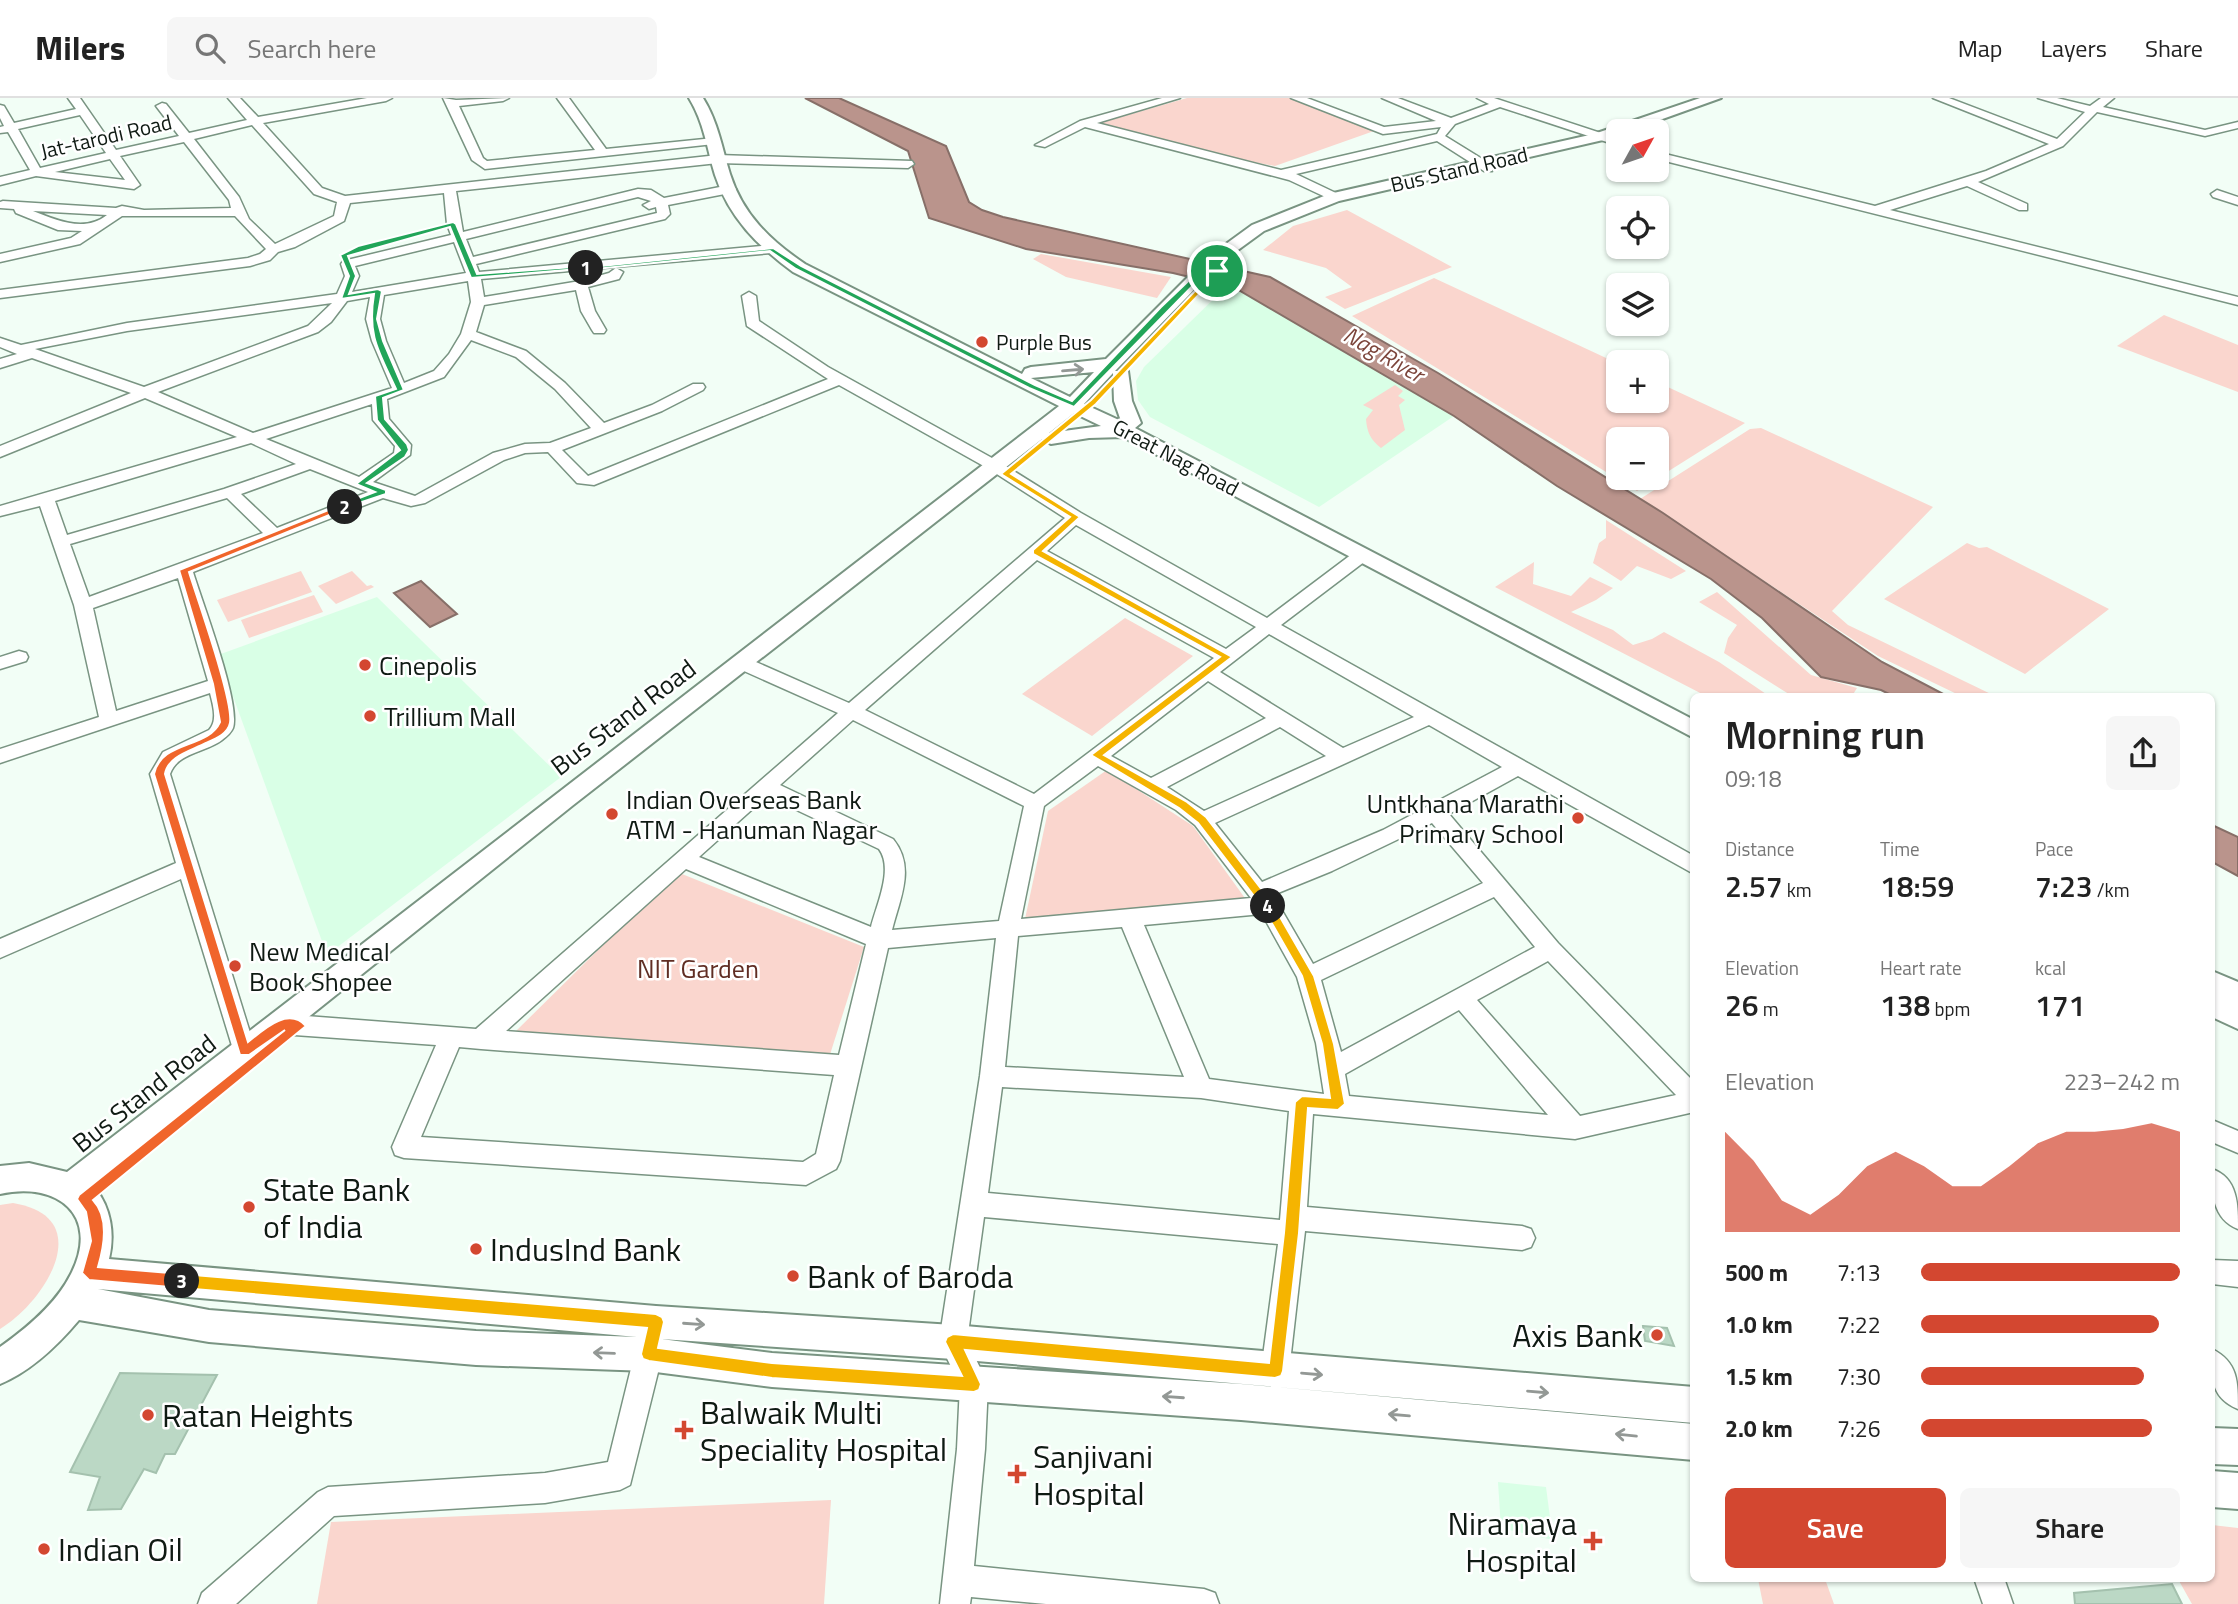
<!DOCTYPE html>
<meta charset="utf-8">
<style>
body{margin:0;font-family:"Titillium Web",sans-serif;background:#f6f6f6;color:#222;height:100vh;display:flex;flex-direction:column;font-size:26px;white-space:nowrap}
*{box-sizing:border-box;margin:0}
p{font-size:23px;color:#767676}
.icon{flex:none;width:38px;height:38px;fill:none;stroke:currentColor;stroke-width:2;stroke-linecap:round;stroke-linejoin:round}
.map{position:relative;flex:1;overflow:hidden}
.sheet{position:absolute;left:1690px;top:595px;width:525px;height:889px;display:flex;flex-direction:column;background:#fff;border-radius:10px;box-shadow:0 2px 5px #0004}
.sheet>*{flex:none}
.needle{width:46px;rotate:50deg}
.fabs{position:absolute;left:1606px;top:21px;display:grid;gap:14px}
.fabs a{display:grid;place-items:center;width:63px;height:63px;border-radius:10px;background:#fff;box-shadow:0 2px 5px #0004;font-size:35px}
.pin{position:absolute;display:grid;place-items:center;width:60px;height:60px;color:#fff;margin:-30px;border:4px solid #fff;border-radius:50%;box-shadow:0 2px 7px #0007}
.km{position:absolute;width:35px;height:35px;margin:-18px;border-radius:50%;background:#222;color:#fff;font-size:19px;line-height:35px;text-align:center}
.round{display:grid;place-items:center;flex:none;width:74px;height:74px;border-radius:10px;background:#f6f6f6}
.overview{display:flex;align-items:center;justify-content:space-between;height:119px;padding:0 35px}
h1{font-size:38px;font-weight:600;line-height:52px}
.stats{display:grid;grid-template-columns:repeat(3,1fr);gap:10px;height:119px;padding:7px 35px}
.stats div{display:grid;align-content:center}
.stats b{font-size:30px;font-weight:600}
.stats small{font-size:19px;font-weight:400}
.stats p{font-size:19px}
.chart{height:196px;padding:14px 35px}
.chart p{display:flex;justify-content:space-between}
.chart svg{width:100%;height:126px;margin-top:7px;fill:#d34730;opacity:.7}
.primary-button{display:flex;gap:14px;margin-top:auto;padding:14px 35px}
.primary-button a{flex:1;height:80px;border-radius:10px;background:#d34730;color:#fff;font-size:28px;font-weight:600;line-height:80px;text-align:center}
.primary-button a+a{background:#f6f6f6;color:#222}
ul{padding:0 35px;list-style:none;font-size:23px}
li{display:grid;grid-template-columns:112px 84px 1fr;align-items:center;height:52px}
li i{height:18px;border-radius:9px;background:#d34730}
header{display:flex;align-items:center;gap:42px;box-sizing:border-box;height:98px;padding:0 35px;background:#fff;border-bottom:2px solid #e0e0e0}
header strong{font-size:33px}
nav{display:flex;gap:38px;margin-inline-start:auto;font-size:24px}
.search{width:490px;height:63px;background:#f6f6f6;display:flex;align-items:center;gap:18px;box-sizing:border-box;padding:0 24px;border-radius:10px;color:#767676;font-size:26px}
.map>svg:first-child{display:block}
.built{fill:#d9ffe6}
.green{fill:#fad6ce;fill-rule:evenodd}
.water{fill:#ba948c;stroke:#876f68;stroke-width:2}
.building{fill:#bbd8c5;stroke:#a4c1ae;stroke-width:2}
.lines{fill:none;stroke-linecap:round;stroke-linejoin:round}
.minor-casing{stroke:#799482;stroke-width:3}
.major-casing{stroke:#799482;stroke-width:4}
.minor{fill:#fff;fill-rule:evenodd}
.major{fill:#fff;fill-rule:evenodd}
.oneway{stroke:#939895}
.split-1{fill:#22a559;stroke:#fff;stroke-width:2}
.split-2{fill:#22a559;stroke:#fff;stroke-width:2}
.split-3{fill:#f0652b;stroke:#fff;stroke-width:2}
.split-4{fill:#f5b400;stroke:#fff;stroke-width:2}
.split-5{fill:#f5b400;stroke:#fff;stroke-width:2}
.poi-dot{fill:#d34730;stroke:#fff;stroke-width:2.5}
.labels{text-anchor:middle;dominant-baseline:central;stroke-width:5;stroke-linejoin:round;paint-order:stroke}
.far-street-label{font-size:21px;fill:#0f1a13;stroke:#fff}
.far-poi-label{font-size:21px;fill:#0f1a13;stroke:#fff;text-anchor:start}
.far-water-label{font-size:23px;font-style:italic;fill:#7c453b;stroke:#fff}
.poi-label{font-size:26px;fill:#0f1a13;stroke:#fff;text-anchor:start}
.street-label{font-size:26px;fill:#0f1a13;stroke:#fff}
.park-label{font-size:26px;fill:#602d23;stroke:#fff}
.near-poi-label{font-size:32px;fill:#0f1a13;stroke:#fff;text-anchor:start}
</style>
<header>
<strong>Milers</strong>
<div class="search"><svg class="icon" aria-label="search" viewBox="0 0 24 24"><circle cx="10" cy="10" r="6"/><path d="M15 15l6 6"/></svg>Search here</div>
<nav><a>Map</a><a>Layers</a><a>Share</a></nav>
</header>
<div class="map">
<svg width="2238" height="1506" viewBox="0 0 2238 1506">
<rect width="100%" height="100%" fill="#f2fef6"/>
<g class="built">
<polygon points="1227,188 1235,190 1454,318 1319,409 1150,319 1138,302 1136,283 1144,269"/>
<polygon points="377,499 561,679 327,857 218,557"/>
<polygon points="1498,1384 1546,1389 1553,1442 1501,1430"/>
</g>
<g class="green">
<polygon points="1187,0 1291,0 1374,33 1275,68 1226,59 1100,25"/>
<polygon points="1347,112 1452,169 1345,211 1325,199 1352,189 1326,170 1263,152 1293,128"/>
<polygon points="1041,156 1171,179 1157,200 1066,179 1033,161"/>
<path d="M1434,180L1619,266V303H1657V284L1745,325L1637,393L1352,218ZM1619,341H1657V380H1619Z"/>
<polygon points="2164,217 2238,247 2238,294 2117,248"/>
<path d="M1395,287L1403,293L1398,298L1405,302L1399,307L1405,332L1381,350C1371,342 1367,335 1366,321L1373,312L1363,307Z"/>
<polygon points="1761,330 1933,409 1832,513 1848,527 1995,598 1961,598 1878,558 1640,401 1750,331"/>
<polygon points="1606,422 1686,473 1671,481 1637,468 1621,483 1593,465 1599,445 1606,440"/>
<polygon points="1967,445 1979,450 1987,449 2109,511 2025,576 1884,501"/>
<polygon points="1534,464 1533,486 1571,498 1590,479 1613,490 1596,502 1571,514 1613,532 1633,547 1652,541 1664,534 1719,564 1769,598 1706,598 1495,489"/>
<polygon points="301,473 312,494 228,524 217,502"/>
<polygon points="352,473 367,488 371,487 374,489 336,506 318,488"/>
<polygon points="1717,494 1811,577 1857,590 1852,598 1792,598 1724,555 1728,540 1737,527 1699,504"/>
<polygon points="314,497 323,514 249,540 241,522"/>
<polygon points="1125,520 1193,558 1092,638 1022,596"/>
<polygon points="1107,672 1193,728 1247,803 1025,821 1048,713"/>
<polygon points="677,774 864,849 827,966 515,934"/>
<path d="M13,1105C98,1119 46,1203 0,1231V1107Z"/>
<polygon points="831,1402 824,1506 317,1506 331,1424"/>
<polygon points="2212,1427 2238,1430 2238,1506 2192,1506 2178,1481 2212,1480"/>
<polygon points="1758,1481 1825,1481 1834,1506 1763,1506"/>
</g>
<g class="water">
<polygon points="805,0 839,0 946,48 969,104 982,112 1003,119 1270,179 1438,275 1663,415 1882,564 1947,598 1893,598 1881,592 1821,579 1762,520 1711,481 1557,388 1454,318 1235,190 1173,175 1026,151 929,120 908,53"/>
<polygon points="421,483 457,516 430,529 394,495"/>
<polygon points="2212,727 2238,739 2238,778 2212,764"/>
</g>
<g class="building">
<polygon points="1643,1228 1667,1230 1674,1248 1645,1243"/>
<polygon points="120,1275 217,1277 175,1356 165,1356 156,1375 144,1371 121,1411 88,1412 100,1379 70,1374"/>
<polygon points="2172,1486 2182,1506 2075,1506 2074,1495"/>
</g>
<g class="lines">
<defs>
<g id="minor">
<path d="M68,0H80L116,52L179,38L156,8L162,5L166,6L189,35L247,22L228,0H240L258,19L367,0H392L386,3L263,25L322,90L345,98L718,57L912,63L914,66L908,70L718,65L456,93L463,134L638,91L651,92L664,100L730,87L736,91L730,95L668,107L670,116L665,121L476,166L479,174L771,147L778,151L771,155L481,181L484,199L580,183L609,175L616,170L623,174L619,181L588,189L595,213L606,232L604,235H594L592,232L581,213L576,192L484,207L476,234L526,253L565,285L604,325L652,307L693,286H703L705,289L703,292L662,313L562,352L588,378L828,281L747,228L742,198L749,194L756,198L759,223L828,269L1001,365L1081,415L1267,520L1356,453H1368L1371,457L1368,461L1281,527L1694,758V776L1518,678L1449,716L1558,845L1694,984V1014L1575,1041L1313,1016L1307,1109L1522,1128L1531,1131L1535,1140L1531,1149L1522,1152L1305,1133L1289,1273L1285,1283L1275,1287L1265,1283L1261,1273L1278,1146L984,1119L967,1243L988,1286L985,1351L974,1468L1204,1491L1215,1495L1219,1506H1046L971,1499L970,1506H940L957,1351L960,1287L939,1244L980,978L996,840L888,850L840,1063L836,1071L806,1087L404,1060L395,1057L392,1049L436,947L280,936L272,933L268,926L272,919L280,916L476,931L838,615L735,569L733,565L735,561H749L849,605L1065,420L989,371L839,287L594,387L577,385L548,354L525,355L504,362L425,405L411,408L383,400L193,474C202,504 241,605 233,630C231,635 226,639 222,642C205,655 178,654 170,676L256,954L252,961L244,964L236,961L181,781L0,860V841L176,765L150,676L163,654L209,632C218,623 213,607 210,595L0,665V651L99,619L74,507L40,408L0,418V408L237,339L145,300L0,359V348L131,295L32,260L0,270V261L17,256L0,249V240L21,247L127,225L337,196L345,178L341,166L343,163L451,137L447,126L444,95L350,105L344,123L295,149L278,154L270,162L250,168L0,200V192L248,160L260,156L266,151L235,118H122L80,146L0,164V156L71,140L82,133L58,132L16,115L14,111L0,110V104L3,103L116,110L122,108L144,112L231,110L229,102L184,44L120,58L140,87L134,91L36,78L0,87V79L30,72L8,34L0,35V29L4,28L0,20V7L4,8L14,25L76,11ZM80,17L106,55L40,70L18,31ZM252,27L314,96L337,104L334,118L275,146L249,121L239,99L194,41ZM110,61L125,82L55,74ZM638,99L651,103L643,107L649,111L656,109L657,115L473,159L466,141ZM33,113L107,117C84,135 57,122 33,113ZM454,144L466,175L352,194L359,178L355,168ZM468,183L471,204L461,236L449,256L434,273L404,285L386,243L380,221L384,197ZM370,199L366,221L372,243L392,290L253,335L158,294L318,234L331,224L347,203ZM332,205L308,228L144,289L35,251L127,233ZM471,242L516,259L555,291L591,330L550,345L525,346L493,355L415,398L373,384L410,357L411,347L389,321L387,301L444,279ZM372,306L373,322L395,348L394,355L359,379L266,341ZM251,345L296,366L224,391L67,437L55,403ZM310,371L368,394L277,430L241,396ZM227,400L263,435L89,499L70,446ZM1076,427L1256,529L1226,551L1047,453ZM1037,462L1214,560L1034,696L865,612ZM178,480L208,583L116,613L93,510ZM1269,536L1414,619L1343,650L1220,574ZM1208,583L1266,620L1151,680L1111,658ZM853,622L1024,708L999,823L892,832C900,800 916,769 893,741L780,687ZM1429,627L1502,669L1383,732L1262,784L1215,725ZM1280,629L1326,658L1204,713L1167,689ZM1098,668L1176,712L1195,727L1251,800L1021,821L1044,708ZM767,698L879,751C894,771 876,808 871,829L699,759ZM1432,725L1483,785L1313,866L1273,797L1332,773ZM686,771L866,846L839,957L506,933ZM1494,799L1535,849L1341,954L1321,882ZM1262,816L1297,879L1316,945L1324,996L1209,981L1144,827ZM1122,829L1184,979L1005,969L1018,838ZM1548,863L1676,997L1580,1018L1477,902ZM1459,912L1548,1017L1349,998L1345,976ZM459,949L481,951L834,977L816,1056L803,1064L421,1039ZM1002,989L1201,1000L1289,1013L1280,1122L988,1095Z"/>
<polygon points="443,0 456,2 509,0 503,3 459,8 483,60 487,63 595,52 557,0 569,0 606,51 714,40 720,43 714,46 485,71 472,62"/>
<polygon points="1162,0 1180,0 1097,25 1281,72 1437,36 1441,29 1383,36 1291,0 1307,0 1384,29 1436,23 1382,0 1398,0 1451,20 1489,6 1477,0 1494,0 1619,41 1619,48 1500,9 1455,26 1445,38 1492,67 1492,73 1484,73 1437,43 1296,76 1338,96 1338,102 1334,103 1289,82 1085,29 1045,49 1035,47 1080,23"/>
<polygon points="1933,0 1949,0 2057,41 2085,14 2038,0 2057,0 2090,8 2101,0 2114,0 2103,9 2205,32 2238,24 2238,30 2205,38 2097,14 2063,48 1978,84 2027,106 2027,112 2019,112 1967,88 1890,112 2238,199 2238,207 1657,61 1657,54 1875,108 1986,73 2049,46"/>
<polygon points="2217,92 2238,99 2238,107 2213,99 2211,96"/>
<polygon points="19,553 26,555 28,559 26,563 0,571 0,559"/>
<polygon points="2212,1022 2238,1033 2238,1055 2212,1044"/>
<path d="M2212,1071C2238,1080 2238,1107 2238,1131C2212,1121 2212,1094 2212,1071Z"/>
<polygon points="2212,1162 2238,1163 2238,1189 2212,1186"/>
<polygon points="651,1233 661,1237 665,1246 630,1387 620,1392 545,1405 334,1418 236,1506 198,1506 202,1495 318,1394 328,1389 545,1375 608,1364 637,1246 641,1237"/>
<path d="M2212,1251C2238,1264 2238,1284 2238,1311C2209,1299 2212,1278 2212,1251Z"/>
<polygon points="1974,1480 2004,1480 2013,1506 1983,1506"/>
</g>
<g id="major">
<path d="M689,0H703C718,24 722,50 730,76C743,117 771,143 805,166L1022,276L1025,271L1031,269L1106,261L1208,159L1252,127L1329,96L1594,36L1700,0H1721L1629,33H1619V37L1603,42L1339,103L1264,133L1220,165L1115,273H1128L1132,303L1141,325L1135,330L1694,622V640L1123,339L1089,340L1051,346L1042,341L572,708L95,1090C111,1110 115,1136 109,1161L656,1208L953,1227L1694,1289V1325L953,1261L661,1241L772,1255L1241,1286L1694,1326V1362L1241,1322L772,1289L648,1273L476,1267L209,1244L79,1222C57,1248 31,1273 0,1286V1249C27,1230 56,1206 71,1176C101,1117 57,1083 0,1096V1068L29,1065L67,1074L1059,308L793,174C758,148 729,120 715,77C707,51 704,24 689,0ZM1094,274L1070,299L1031,280ZM1113,275L1114,303L1121,323L1084,306ZM1074,315L1101,328L1049,335ZM98,1191L637,1239L476,1233L209,1212Z"/>
<polygon points="2212,873 2238,884 2238,931 2212,919"/>
<polygon points="2212,1330 2238,1331 2238,1367 2212,1366"/>
<polygon points="2212,1373 2238,1375 2238,1411 2212,1409"/>
</g>
</defs>
<use href="#minor" class="minor-casing"/>
<use href="#major" class="major-casing"/>
<use href="#minor" class="minor"/>
<use href="#major" class="major"/>
</g>
<defs><path id="oneway-shaft" d="M-6 0H5M1.5-3L5.5 0L1.5 3" fill="none" stroke-width="1.6" stroke-linecap="round" stroke-linejoin="round" transform="scale(1.75)"/></defs>
<g class="oneway">
<use href="#oneway-shaft" transform="translate(1073 272) rotate(-5)"/>
<use href="#oneway-shaft" transform="translate(694 1226) rotate(4)"/>
<use href="#oneway-shaft" transform="translate(604 1255) rotate(-178)"/>
<use href="#oneway-shaft" transform="translate(1312 1276) rotate(5)"/>
<use href="#oneway-shaft" transform="translate(1538 1294) rotate(5)"/>
<use href="#oneway-shaft" transform="translate(1173 1299) rotate(-176)"/>
<use href="#oneway-shaft" transform="translate(1399 1317) rotate(-175)"/>
<use href="#oneway-shaft" transform="translate(1626 1337) rotate(-174)"/>
</g>
<polygon class="split-1" points="773,150 801,168 1035,287 1072,303 1161,209 1203,169 1221,173 1217,175 1207,173 1074,309 1029,290 796,171 770,153 586,172 582,170"/>
<path class="split-2" d="M453,124L456,126L477,176L586,168L590,170L471,180L450,129L348,158L356,178L349,196L378,191L382,193L377,221L383,243L404,292L383,300L385,321L407,346L409,352L405,359L367,385L386,392V396L341,411V407L375,394L356,386L400,352L377,322L375,298L396,291C379,254 367,238 374,196L341,201L349,178L340,157L358,148Z"/>
<path class="split-3" d="M341,407L349,409L189,474C197,500 234,604 230,625C228,636 215,641 206,645C191,653 168,658 165,676L248,944C263,932 288,908 306,928L93,1102C110,1120 104,1149 98,1169L182,1176L187,1178L189,1183L187,1188L182,1190L89,1182L82,1175L91,1143L86,1114L77,1101L79,1097L285,932L249,957H240L154,676C161,642 208,651 220,624L213,586L179,472Z"/>
<polygon class="split-4" points="1268,803 1272,805 1314,878 1334,946 1345,1006 1338,1012 1308,1010 1299,1135 1283,1273 1281,1278 1275,1280 965,1252 981,1286 979,1292 974,1294 772,1280 649,1263 643,1261 641,1256 647,1230 182,1190 174,1183 182,1176 656,1216 662,1219 664,1224 658,1250 772,1265 962,1278 945,1244 947,1239 953,1236 1269,1265 1284,1135 1295,1004 1302,998 1330,1000 1322,946 1302,878 1262,808"/>
<polygon class="split-5" points="1215,172 1221,173 1096,306 1011,376 1080,419 1043,453 1232,559 1104,657 1187,704 1206,719 1272,805 1274,808 1268,812 1264,811 1198,725 1179,710 1091,657 1220,559 1033,456 1033,452 1070,419 1001,376 1091,302"/>
<g class="poi-dot">
<circle cx="982" cy="244" r="7"/>
<circle cx="365" cy="567" r="7"/>
<circle cx="370" cy="618" r="7"/>
<circle cx="612" cy="716" r="7"/>
<circle cx="1578" cy="720" r="7"/>
<circle cx="235" cy="868" r="7"/>
<circle cx="249" cy="1109" r="7"/>
<circle cx="476" cy="1151" r="7"/>
<circle cx="793" cy="1178" r="7"/>
<circle cx="1657" cy="1237" r="7"/>
<circle cx="148" cy="1317" r="7"/>
<path d="M680.5 1321.5h7v7h7v7h-7v7h-7v-7h-7v-7h7z"/>
<path d="M1013.5 1365.5h7v7h7v7h-7v7h-7v-7h-7v-7h7z"/>
<path d="M1589.5 1432.5h7v7h7v7h-7v7h-7v-7h-7v-7h7z"/>
<circle cx="44" cy="1451" r="7"/>
</g>
<g class="labels">
<g class="far-street-label">
<text transform="translate(106 38) rotate(-13)">Jat-tarodi Road</text>
<text transform="translate(1459 71) rotate(-13)">Bus Stand Road</text>
<text transform="translate(1176 359) rotate(28)">Great Nag Road</text>
</g>
<g class="far-poi-label">
<text x="996" y="244">Purple Bus</text>
</g>
<g class="far-water-label">
<text transform="translate(1384 256) rotate(30)">Nag River</text>
</g>
<g class="poi-label">
<text x="379" y="567">Cinepolis</text>
<text x="384" y="618">Trillium Mall</text>
<text x="626" y="701">Indian Overseas Bank<tspan x="626" dy="30">ATM - Hanuman Nagar</tspan></text>
<text x="1564" y="705" text-anchor="end">Untkhana Marathi<tspan x="1564" dy="30">Primary School</tspan></text>
<text x="249" y="853">New Medical<tspan x="249" dy="30">Book Shopee</tspan></text>
</g>
<g class="street-label">
<text transform="translate(623 619) rotate(-37)">Bus Stand Road</text>
<text transform="translate(144 995) rotate(-38)">Bus Stand Road</text>
</g>
<g class="park-label">
<text x="698" y="870">NIT Garden</text>
</g>
<g class="near-poi-label">
<text x="263" y="1091">State Bank<tspan x="263" dy="37">of India</tspan></text>
<text x="490" y="1151">IndusInd Bank</text>
<text x="807" y="1178">Bank of Baroda</text>
<text x="1643" y="1237" text-anchor="end">Axis Bank</text>
<text x="700" y="1314">Balwaik Multi<tspan x="700" dy="37">Speciality Hospital</tspan></text>
<text x="162" y="1317">Ratan Heights</text>
<text x="1033" y="1358">Sanjivani<tspan x="1033" dy="37">Hospital</tspan></text>
<text x="1577" y="1425" text-anchor="end">Niramaya<tspan x="1577" dy="37">Hospital</tspan></text>
<text x="58" y="1451">Indian Oil</text>
</g>
</g>
</svg>
<div class="fabs">
<a><svg class="needle" viewBox="-14 -14 28 28"><path d="M0-13l5 13h-10z" fill="#e53935"/><path d="M0 13l5-13h-10z" fill="#767676"/></svg></a>
<a><svg class="icon" aria-label="locate" viewBox="0 0 24 24"><circle cx="12" cy="12" r="6"/><path d="M12 2v4M12 18v4M2 12h4M18 12h4"/></svg></a>
<a><svg class="icon" aria-label="layers" viewBox="0 0 24 24"><path d="M12 4l9 5-9 5-9-5zM3 14l9 5 9-5"/></svg></a>
<a>+</a>
<a>−</a>
</div>
<div class="pin" style="left:1217px;top:173px;background:#1e9e55"><svg class="icon" aria-label="arrive" viewBox="0 0 24 24"><path d="M6 21V4h12l-3 4 3 4H6"/></svg></div>
<b class="km" style="left:586px;top:170px">1</b>
<b class="km" style="left:345px;top:409px">2</b>
<b class="km" style="left:182px;top:1183px">3</b>
<b class="km" style="left:1268px;top:808px">4</b>
<section class="sheet">
<div class="overview"><div><h1>Morning run</h1><p>09:18</p></div><a class="round"><svg class="icon" aria-label="share" viewBox="0 0 24 24"><path d="M12 15V3M7 8l5-5 5 5M5 13v7h14v-7"/></svg></a></div>
<div class="stats">
<div><p>Distance</p><b>2.57<small> km</small></b></div>
<div><p>Time</p><b>18:59</b></div>
<div><p>Pace</p><b>7:23<small> /km</small></b></div>
</div>
<div class="stats">
<div><p>Elevation</p><b>26<small> m</small></b></div>
<div><p>Heart rate</p><b>138<small> bpm</small></b></div>
<div><p>kcal</p><b>171</b></div>
</div>
<div class="chart"><p><span>Elevation</span>223–242 m</p>
<svg viewBox="0 0 160 44" preserveAspectRatio="none"><path d="M0 44V9L10 19L20 33L30 38L40 31L50 21L60 16L70 21L80 28L90 28L100 21L110 13L120 9L130 9L140 8L150 6L160 9V44z"/></svg>
</div>
<ul>
<li><b>500 m</b>7:13<i style="width:100%"></i></li>
<li><b>1.0 km</b>7:22<i style="width:92%"></i></li>
<li><b>1.5 km</b>7:30<i style="width:86%"></i></li>
<li><b>2.0 km</b>7:26<i style="width:89%"></i></li>
</ul>
<div class="primary-button"><a>Save</a><a>Share</a></div>
</section>
</div>
